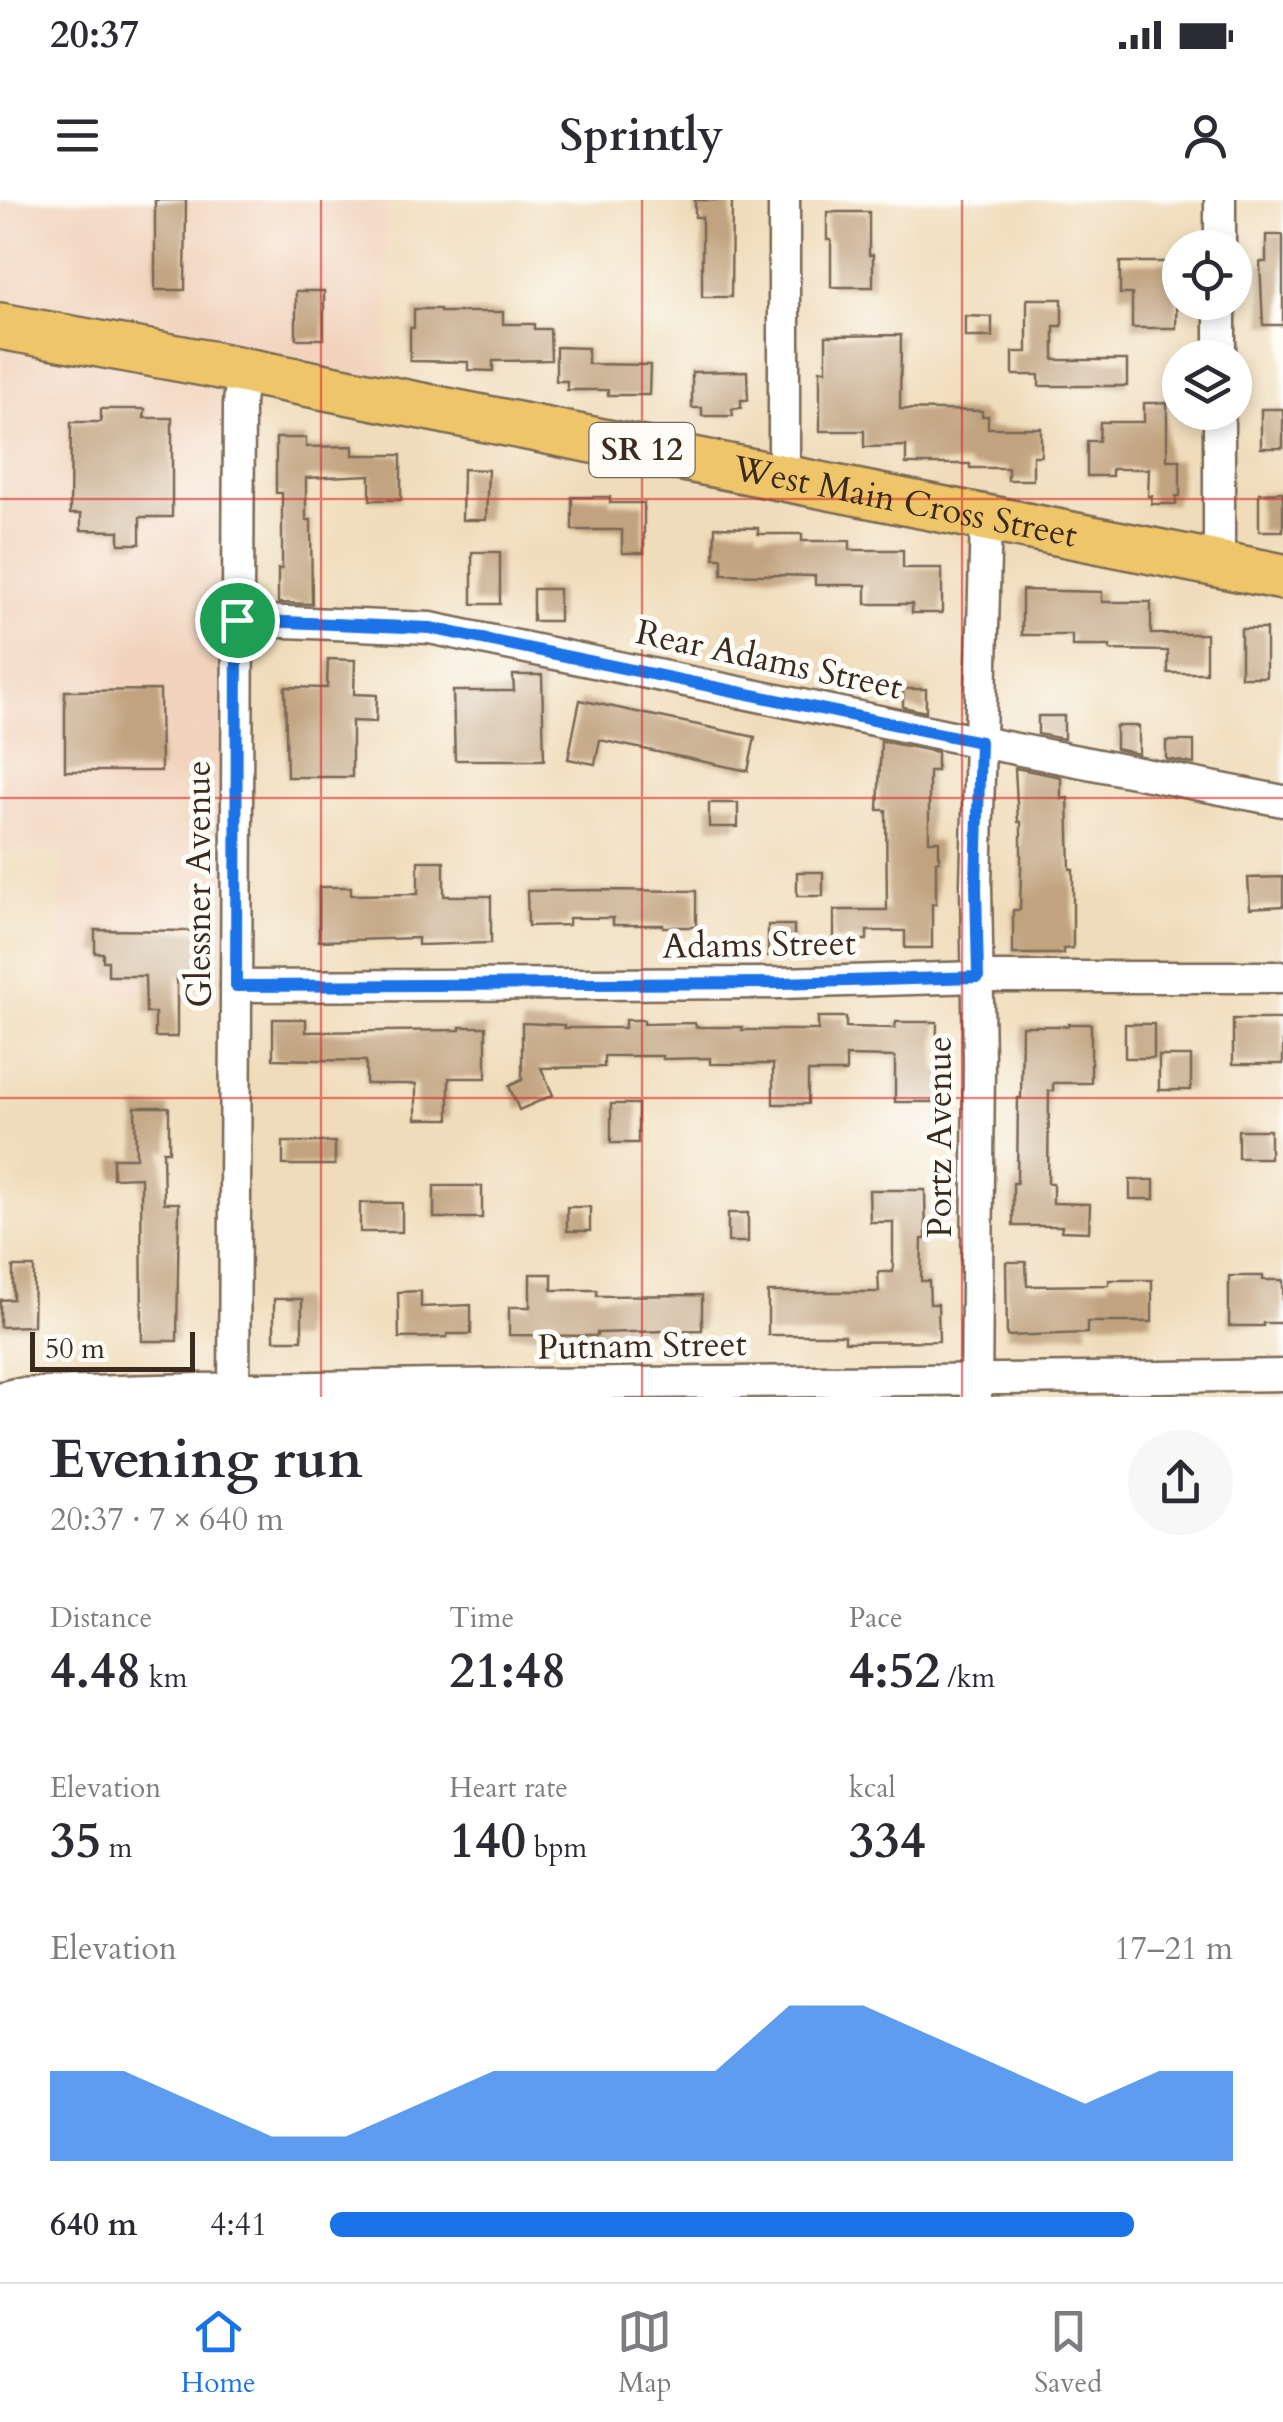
<!DOCTYPE html>
<meta charset="utf-8">
<style>
body{margin:0;font-family:Cardo,serif;background:#f7f7f7;color:#2b2b33;height:100vh;display:flex;flex-direction:column;font-size:38px;white-space:nowrap}
*{box-sizing:border-box;margin:0}
p{font-size:32px;color:#7c7c81}
.icon{flex:none;width:55px;height:55px;fill:none;stroke:currentColor;stroke-width:2;stroke-linecap:round;stroke-linejoin:round}
.map{position:relative;height:1197px;overflow:hidden}
.details{display:flex;flex-direction:column;background:#fff;flex:1}
.details>*{flex:none}
.tools{position:absolute;left:1162px;top:30px;display:grid;gap:20px}
.tools a{display:grid;place-items:center;width:90px;height:90px;border-radius:50%;background:#fff;box-shadow:0 5px 15px #0003;font-size:50px}
.scale{position:absolute;left:30px;bottom:25px;width:165px;box-sizing:border-box;padding-left:10px;border:5px solid #3b2a1e;border-top:0;font-size:28px;line-height:35px;white-space:nowrap;color:#3b2a1e;-webkit-text-stroke:8px #fdfcf7;paint-order:stroke}
.pin{position:absolute;display:grid;place-items:center;width:85px;height:85px;color:#fff;margin:-42px;border:5px solid #fff;border-radius:50%;box-shadow:0 2px 10px #0007}
.round{display:grid;place-items:center;flex:none;width:105px;height:105px;border-radius:52px;background:#f7f7f7}
.headline{display:flex;align-items:center;justify-content:space-between;height:170px;padding:0 50px}
h1{font-size:55px;font-weight:700;line-height:75px}
.metrics{display:grid;grid-template-columns:repeat(3,1fr);gap:15px;height:170px;padding:10px 50px}
.metrics div{display:grid;align-content:center}
.metrics b{font-size:50px;font-weight:700}
.metrics small{font-size:28px;font-weight:400}
.metrics p{font-size:28px}
.chart{height:280px;padding:20px 50px}
.chart p{display:flex;justify-content:space-between}
.chart svg{width:100%;height:180px;margin-top:10px;fill:#1a73e8;opacity:.7}
ul{padding:0 50px;list-style:none;font-size:32px}
li{display:grid;grid-template-columns:160px 120px 1fr;align-items:center;height:75px}
li i{height:25px;border-radius:12px;background:#1a73e8}
.status{display:flex;justify-content:space-between;align-items:center;height:70px;padding:0 50px;background:#fff;direction:ltr}
.status svg{height:28px;fill:currentColor}
header{display:flex;justify-content:space-between;align-items:center;height:130px;padding:0 50px;background:#fff;font-size:45px;font-weight:700}
.dock{display:flex;justify-content:space-around;align-items:center;height:140px;border-top:2px solid #e1e1e2;background:#fff;font-size:28px;color:#7c7c81}
.dock a{display:grid;justify-items:center;gap:5px}
.dock .current{color:#1a73e8}
.map>svg:first-child{display:block}
.built{fill:#f2d4be}
.building{fill:#c1a37f}
.lines{fill:none;stroke-linecap:round;stroke-linejoin:round}
.minor-casing{stroke:#7a6855;stroke-width:35}
.highway-casing{stroke:#7a6855;stroke-width:50}
.minor{stroke:#fff;stroke-width:30}
.highway{stroke:#eec569;stroke-width:45}
.route-casing{stroke:#fff;stroke-width:20}
.route{stroke:#1a73e8;stroke-width:12}
.grid{fill:none;stroke:#d62828;stroke-width:2.5;stroke-opacity:0.55}
.labels{text-anchor:middle;dominant-baseline:central;stroke-width:10;stroke-linejoin:round;paint-order:stroke}
.shield{fill:#fdfcf7;stroke:#75695f;stroke-width:2.5}
.shield-label{font-size:32px;font-weight:bold;fill:#3b2a1e}
.street-label{font-size:35px;fill:#3b2a1e;stroke:#fdfcf7}
</style>
<div class="status"><b>20:37</b><svg viewBox="0 0 49 12"><path d="M0 12V9h3v3zM5 12V6h3v6zM10 12V3h3v9zM15 12V0h3v12zM26 1h20v11H26zM47 4h2v5h-2z"/></svg></div>
<header><svg class="icon" aria-label="menu" viewBox="0 0 24 24"><path d="M4 6h16M4 12h16M4 18h16"/></svg>Sprintly<svg class="icon" aria-label="person" viewBox="0 0 24 24"><circle cx="12" cy="8" r="4"/><path d="M4 21q1-7 8-7t8 7"/></svg></header>
<div class="map">
<svg width="1283" height="1197" viewBox="0 0 1283 1197">
<rect width="100%" height="100%" fill="#fdfcf7"/>
<filter id="ink" filterUnits="userSpaceOnUse"><feTurbulence type="fractalNoise" baseFrequency=".01" numOctaves="2"/><feDisplacementMap in="SourceGraphic" scale="20" xChannelSelector="R" yChannelSelector="G"/><feConvolveMatrix kernelMatrix="1 2 1 2 8 2 1 2 1" color-interpolation-filters="sRGB"/></filter>
<filter id="wash" filterUnits="userSpaceOnUse"><feTurbulence type="fractalNoise" baseFrequency=".0048" numOctaves="4" result="noise"/><feDisplacementMap in="SourceGraphic" scale="40" xChannelSelector="R" yChannelSelector="G"/><feGaussianBlur stdDeviation="2.25" result="paint"/><feColorMatrix in="noise" values="0 0 0 0 0 0 0 0 0 0 0 0 0 0 0 0 0 1.4 0 .05"/><feComposite in="paint" operator="in"/></filter>
<g filter="url(#wash)">
<rect width="100%" height="100%" fill="#f0dcba"/>
<polygon class="built" points="0,0 387,0 387,199 243,172 236,801 57,795 62,653 0,651"/>
<g id="blocks">
<g class="building">
<polygon points="155,0 186,0 185,90 155,90"/>
<polygon points="695,0 732,0 731,97 702,97 702,17 695,17"/>
<polygon points="827,12 869,12 869,55 873,55 873,87 831,87 831,40 827,40"/>
<polygon points="1266,35 1283,35 1283,125 1263,125 1260,62 1266,62"/>
<polygon points="1120,62 1177,62 1176,128 1132,128 1132,94 1120,94"/>
<rect x="296" y="91" width="28" height="48"/>
<polygon points="1027,99 1062,99 1062,126 1054,126 1054,160 1127,160 1127,186 1039,186 1039,175 1013,175 1013,152 1027,152"/>
<polygon points="414,109 440,109 440,112 503,112 503,124 534,124 534,129 550,129 551,160 493,161 493,171 468,170 468,162 410,161 410,128 414,128"/>
<polygon points="965,116 992,117 992,137 965,137"/>
<polygon points="901,135 900,209 982,211 982,216 988,216 988,228 1041,228 1041,256 1033,256 1033,280 1008,280 1008,268 970,268 970,264 906,264 906,246 864,247 864,231 820,231 820,170 826,170 826,136"/>
<polygon points="556,147 588,148 588,164 650,165 649,195 608,195 608,190 567,190 567,181 556,181"/>
<polygon points="747,171 748,200 741,200 741,208 732,209 733,216 702,216 702,208 692,208 692,172"/>
<polygon points="1144,203 1167,203 1167,260 1180,260 1180,296 1176,296 1176,304 1151,304 1152,296 1148,296 1149,269 1112,269 1112,276 1087,276 1087,241 1099,241 1100,222 1144,222"/>
<polygon points="101,209 145,209 144,218 172,218 172,317 140,317 140,344 119,344 119,331 81,330 81,314 70,314 71,222 101,222"/>
<rect x="1261" y="209" width="22" height="39"/>
<polygon points="276,238 306,238 306,247 353,246 353,255 401,255 401,300 370,300 370,275 306,278 306,320 311,320 312,404 278,403 278,369 282,369 282,293 276,293"/>
<polygon points="463,269 488,270 486,320 462,320"/>
<polygon points="1283,292 1283,331 1259,331 1259,293"/>
<polygon points="572,297 610,297 610,303 644,303 644,353 622,353 622,330 572,330"/>
<polygon points="715,327 758,328 758,334 802,334 802,341 850,341 850,350 903,350 903,368 942,368 942,413 912,413 912,404 866,404 866,385 815,385 815,376 722,374 722,358 714,358"/>
<rect x="472" y="352" width="28" height="52"/>
<rect x="533" y="389" width="26" height="32"/>
<polygon points="1022,390 1102,392 1102,402 1151,402 1151,434 1206,434 1206,473 1168,473 1168,451 1110,450 1110,446 1072,446 1072,435 1022,435"/>
<rect x="1241" y="429" width="25" height="48"/>
<polygon points="328,459 355,460 354,494 377,495 376,522 352,521 352,577 287,577 285,487 327,488"/>
<polygon points="513,475 542,475 544,560 455,560 453,491 514,491"/>
<polygon points="903,489 926,489 926,512 903,507"/>
<polygon points="160,490 161,571 65,571 65,491"/>
<polygon points="580,500 755,537 748,571 600,540 595,564 568,559"/>
<polygon points="1038,516 1064,516 1064,539 1038,534"/>
<polygon points="1116,526 1139,526 1139,554 1116,549"/>
<polygon points="881,541 937,552 937,571 929,571 929,641 939,641 939,661 936,661 936,704 932,704 932,748 905,748 905,731 867,731 867,740 834,740 834,710 887,710 886,610 878,610"/>
<polygon points="1166,541 1194,541 1194,564 1166,559"/>
<polygon points="1015,568 1061,577 1061,599 1068,598 1070,669 1073,669 1073,748 1063,749 1063,754 1013,754 1013,710 1020,710 1021,669 1021,622 1018,622"/>
<rect x="709" y="603" width="29" height="24"/>
<polygon points="418,661 444,661 444,696 491,696 491,743 418,745 418,738 319,741 319,687 351,687 351,695 418,694"/>
<rect x="797" y="672" width="26" height="24"/>
<polygon points="1283,677 1283,706 1250,708 1248,678"/>
<polygon points="593,690 696,691 696,727 663,727 663,725 613,725 613,718 569,718 569,725 528,726 527,691"/>
<rect x="768" y="725" width="26" height="31"/>
<polygon points="95,730 200,731 198,776 177,776 177,837 155,837 155,813 146,813 145,776 108,776 108,761 103,761 103,753 95,753"/>
<polygon points="818,817 846,817 846,827 895,828 896,822 937,822 936,871 947,871 947,902 895,902 895,857 846,856 846,872 808,872 808,904 773,904 773,864 710,864 710,858 663,859 663,856 604,856 604,867 541,868 553,895 519,910 509,886 522,880 522,823 564,825 564,828 625,828 625,820 644,820 644,824 695,823 696,827 742,827 742,830 818,830"/>
<polygon points="273,819 306,819 306,832 460,830 460,827 486,827 486,878 449,878 449,919 416,919 416,884 366,884 366,861 273,859"/>
<rect x="1233" y="819" width="50" height="45"/>
<polygon points="1068,824 1091,824 1091,883 1053,883 1053,891 1049,891 1048,983 1053,983 1053,1003 1090,1004 1089,1032 1061,1031 1062,1026 1013,1026 1013,983 1017,983 1018,898 1021,898 1022,826 1068,826"/>
<rect x="1125" y="824" width="29" height="34"/>
<rect x="1159" y="856" width="32" height="34"/>
<rect x="611" y="904" width="27" height="39"/>
<polygon points="135,907 169,907 169,951 163,951 164,1003 179,1003 177,1141 142,1141 141,977 113,978 113,958 136,958"/>
<rect x="1238" y="930" width="32" height="28"/>
<rect x="283" y="942" width="52" height="23"/>
<rect x="1130" y="980" width="24" height="19"/>
<rect x="434" y="986" width="48" height="32"/>
<polygon points="869,990 925,990 926,1039 922,1039 921,1081 929,1081 930,1104 938,1104 939,1141 845,1142 845,1135 768,1135 768,1092 879,1092 878,1072 893,1072 893,1022 870,1022"/>
<rect x="360" y="1003" width="42" height="29"/>
<rect x="567" y="1007" width="23" height="24"/>
<rect x="728" y="1013" width="20" height="29"/>
<polygon points="1006,1062 1026,1062 1027,1086 1109,1085 1109,1080 1152,1080 1152,1122 1087,1122 1087,1133 1007,1136"/>
<polygon points="13,1067 34,1067 33,1126 0,1127 0,1100 13,1099"/>
<polygon points="530,1074 552,1074 552,1090 597,1090 597,1096 702,1095 702,1130 597,1133 597,1136 509,1135 509,1107 530,1107"/>
<polygon points="1229,1076 1263,1076 1263,1080 1283,1080 1283,1123 1263,1123 1263,1126 1229,1126"/>
<polygon points="421,1091 421,1107 471,1105 471,1134 447,1134 447,1137 399,1138 398,1092"/>
<rect x="274" y="1099" width="28" height="41"/>
</g>
</g>
</g>
<g filter="url(#ink)">
<use href="#blocks" fill-opacity="0" stroke="#7a6855" stroke-width="2.5"/>
<g class="lines">
<defs>
<g id="minor">
<polyline points="784,0 784,278"/>
<polyline points="1220,48 1220,0"/>
<polyline points="1220,158 1220,102"/>
<polyline points="1219,364 1219,212"/>
<polyline points="237,420 430,428 980,542 1283,601"/>
<polyline points="236,786 781,783 978,777 1283,777"/>
<path d="M3,1197L15,1194C438,1181 860,1183 1283,1175"/>
<polyline points="234,1197 239,204 242,172"/>
<polyline points="976,1197 979,861 976,686 986,318"/>
</g>
<g id="highway">
<path id="s1" d="M0,126L210,164L1283,377"/>
</g>
</defs>
<use href="#minor" class="minor-casing"/>
<use href="#highway" class="highway-casing"/>
<use href="#minor" class="minor"/>
<use href="#highway" class="highway"/>
</g>
</g>
<g class="lines" filter="url(#ink)">
<defs>
<polygon id="route" points="237,420 430,428 980,542 976,686 978,777 781,783 236,786"/>
</defs>
<use href="#route" class="route-casing"/>
<use href="#route" class="route"/>
</g>
<path class="grid" d="M321,0V1197M642,0V1197M962,0V1197M0,299H1283M0,598H1283M0,898H1283"/>
<g class="labels">
<rect class="shield" x="589.5" y="223" width="105" height="54" rx="8"/>
<g class="shield-label">
<text x="642" y="250">SR 12</text>
</g>
<g class="street-label">
<text stroke="none"><textPath href="#s1" startOffset="922">West Main Cross Street</textPath></text>
<text transform="translate(769 460) rotate(12)">Rear Adams Street</text>
<text transform="translate(199 684) rotate(-90)">Glessner Avenue</text>
<text transform="translate(759 745) rotate(-1)">Adams Street</text>
<text transform="translate(940 937) rotate(-90)">Portz Avenue</text>
<text transform="translate(642 1146) rotate(-1)">Putnam Street</text>
</g>
</g>
</svg>
<div class="tools">
<a><svg class="icon" aria-label="locate" viewBox="0 0 24 24"><circle cx="12" cy="12" r="6"/><path d="M12 2v4M12 18v4M2 12h4M18 12h4"/></svg></a>
<a><svg class="icon" aria-label="layers" viewBox="0 0 24 24"><path d="M12 4l9 5-9 5-9-5zM3 14l9 5 9-5"/></svg></a>
</div>
<div class="scale">50 m</div>
<div class="pin" style="left:237px;top:420px;background:#1e9e55"><svg class="icon" aria-label="arrive" viewBox="0 0 24 24"><path d="M6 21V4h12l-3 4 3 4H6"/></svg></div>
</div>
<section class="details">
<div class="headline"><div><h1>Evening run</h1><p>20:37 · 7 × 640 m</p></div><a class="round"><svg class="icon" aria-label="share" viewBox="0 0 24 24"><path d="M12 15V3M7 8l5-5 5 5M5 13v7h14v-7"/></svg></a></div>
<div class="metrics">
<div><p>Distance</p><b>4.48<small> km</small></b></div>
<div><p>Time</p><b>21:48</b></div>
<div><p>Pace</p><b>4:52<small> /km</small></b></div>
</div>
<div class="metrics">
<div><p>Elevation</p><b>35<small> m</small></b></div>
<div><p>Heart rate</p><b>140<small> bpm</small></b></div>
<div><p>kcal</p><b>334</b></div>
</div>
<div class="chart"><p><span>Elevation</span>17–21 m</p>
<svg viewBox="0 0 160 44" preserveAspectRatio="none"><path d="M0 44V22L10 22L20 30L30 38L40 38L50 30L60 22L70 22L80 22L90 22L100 6L110 6L120 14L130 22L140 30L150 22L160 22V44z"/></svg>
</div>
<ul>
<li><b>640 m</b>4:41<i style="width:89%"></i></li>
</ul>
</section>
<nav class="dock">
<a class="current"><svg class="icon" aria-label="home" viewBox="0 0 24 24"><path d="M3 11l9-7 9 7M6 9v11h12V9"/></svg>Home</a>
<a><svg class="icon" aria-label="map" viewBox="0 0 24 24"><path d="M3 6l6-2 6 2 6-2v14l-6 2-6-2-6 2zM9 4v14M15 6v14"/></svg>Map</a>
<a><svg class="icon" aria-label="saved" viewBox="0 0 24 24"><path d="M7 4h10v16l-5-4-5 4z"/></svg>Saved</a>
</nav>
